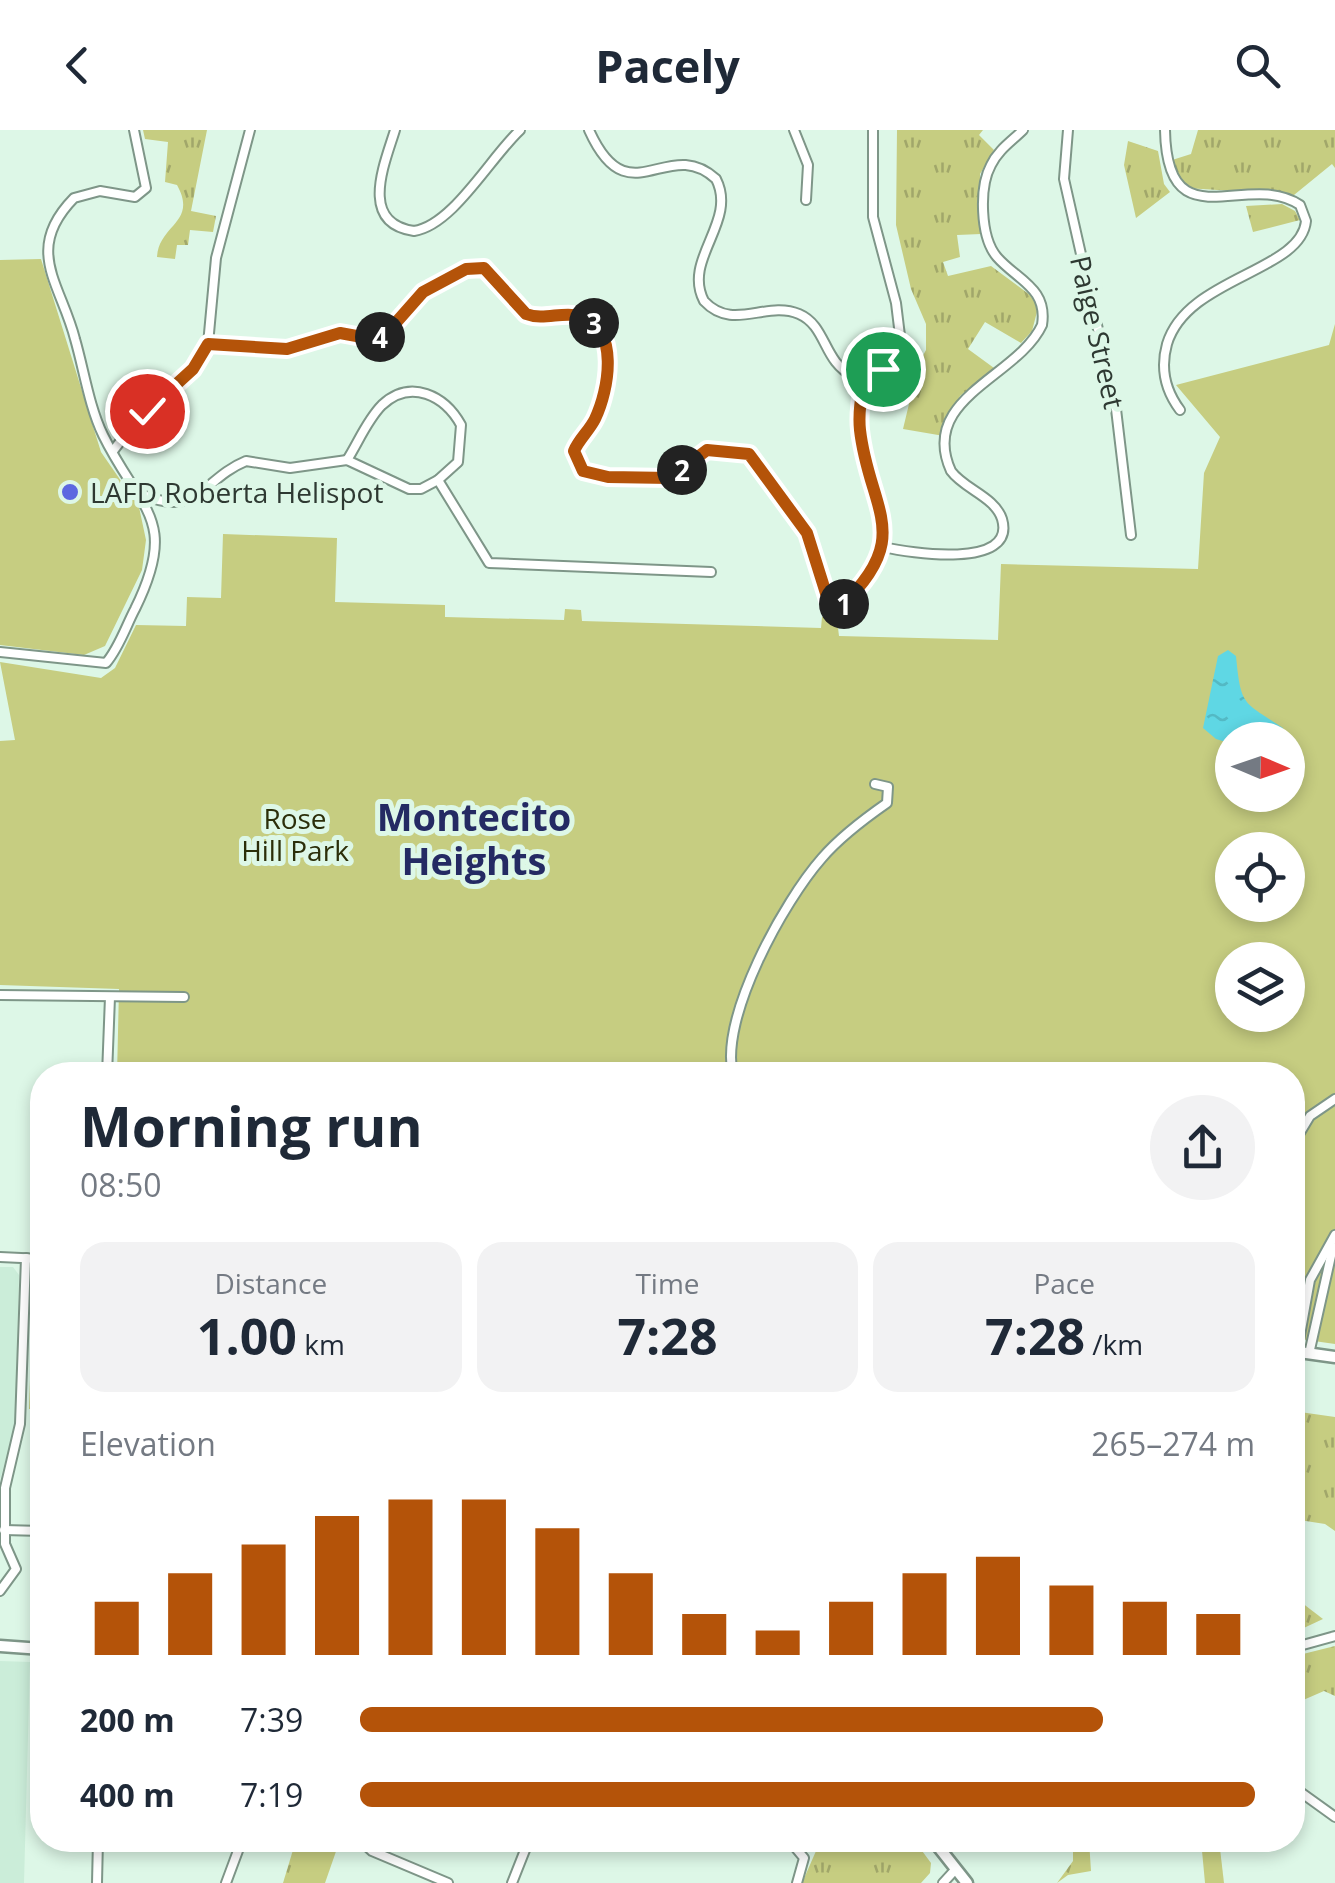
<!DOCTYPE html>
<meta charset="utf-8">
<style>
body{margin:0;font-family:"Open Sans",sans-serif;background:#f2f2f3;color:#1f2937;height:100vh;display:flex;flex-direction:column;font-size:38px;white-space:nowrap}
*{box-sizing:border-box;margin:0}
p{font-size:32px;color:#747a83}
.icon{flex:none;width:55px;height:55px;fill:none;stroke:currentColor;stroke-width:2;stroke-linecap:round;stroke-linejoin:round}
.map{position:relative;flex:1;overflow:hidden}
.details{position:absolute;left:30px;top:932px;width:1275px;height:790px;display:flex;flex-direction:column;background:#fff;border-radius:40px;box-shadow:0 5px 15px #0003}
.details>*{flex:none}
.needle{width:65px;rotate:92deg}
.tools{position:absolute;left:1215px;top:592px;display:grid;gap:20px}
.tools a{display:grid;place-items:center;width:90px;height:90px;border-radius:50%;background:#fff;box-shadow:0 5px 15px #0003;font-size:50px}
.pin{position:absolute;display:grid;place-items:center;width:85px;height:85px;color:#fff;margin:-42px;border:5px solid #fff;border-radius:50%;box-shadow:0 2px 10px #0007}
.km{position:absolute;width:50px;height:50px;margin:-25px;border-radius:50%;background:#222;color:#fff;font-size:28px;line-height:50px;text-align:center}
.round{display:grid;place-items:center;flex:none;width:105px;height:105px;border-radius:52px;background:#f2f2f3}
.headline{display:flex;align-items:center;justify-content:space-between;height:170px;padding:0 50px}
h1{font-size:55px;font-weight:700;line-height:75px}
.figures{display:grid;grid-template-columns:repeat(3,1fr);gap:15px;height:170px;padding:10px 50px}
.figures div{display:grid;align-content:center;border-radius:25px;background:#f2f2f3;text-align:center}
.figures b{font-size:50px;font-weight:700}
.figures small{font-size:28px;font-weight:400}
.figures p{font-size:28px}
.chart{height:280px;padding:20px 50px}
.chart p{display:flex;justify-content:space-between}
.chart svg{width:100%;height:180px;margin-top:10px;stroke:#b45309;stroke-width:6}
ul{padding:0 50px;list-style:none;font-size:32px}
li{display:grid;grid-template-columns:160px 120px 1fr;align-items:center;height:75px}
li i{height:25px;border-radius:12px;background:#b45309}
header{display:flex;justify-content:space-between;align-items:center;height:130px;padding:0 50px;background:#fff;font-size:45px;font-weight:700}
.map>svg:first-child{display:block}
.built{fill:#cbedd9}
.grass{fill:url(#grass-tufts)}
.green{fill:#c6cd81;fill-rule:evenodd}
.water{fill:url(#water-ripples)}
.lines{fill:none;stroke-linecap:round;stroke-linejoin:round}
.minor-casing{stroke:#7e9688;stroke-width:12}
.tertiary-casing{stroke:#7e9688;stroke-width:15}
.minor{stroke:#fff;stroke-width:8}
.tertiary{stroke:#fff;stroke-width:10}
.route-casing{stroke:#fff;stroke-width:20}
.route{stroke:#b45309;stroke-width:12}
.poi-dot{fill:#5c68e0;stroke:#ddf7e7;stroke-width:4}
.labels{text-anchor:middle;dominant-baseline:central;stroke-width:10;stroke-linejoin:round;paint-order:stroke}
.street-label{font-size:28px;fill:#2e3932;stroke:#ddf7e7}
.poi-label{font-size:28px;fill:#2e3932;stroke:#ddf7e7;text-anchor:start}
.park-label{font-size:28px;fill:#2b2e09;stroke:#ddf7e7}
.district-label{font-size:38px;font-weight:bold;fill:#242a63;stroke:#ddf7e7}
</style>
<header><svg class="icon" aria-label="back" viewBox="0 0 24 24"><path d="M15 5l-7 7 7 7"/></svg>Pacely<svg class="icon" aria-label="search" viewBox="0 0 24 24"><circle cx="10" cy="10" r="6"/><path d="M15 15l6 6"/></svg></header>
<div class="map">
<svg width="1335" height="1753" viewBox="0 0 1335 1753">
<defs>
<pattern id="grass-tufts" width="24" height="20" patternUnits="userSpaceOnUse" patternTransform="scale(2.5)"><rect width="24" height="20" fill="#c6cd81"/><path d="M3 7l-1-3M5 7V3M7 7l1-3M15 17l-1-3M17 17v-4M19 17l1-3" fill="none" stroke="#a1a76a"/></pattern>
<pattern id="water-ripples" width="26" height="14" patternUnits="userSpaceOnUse" patternTransform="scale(2.5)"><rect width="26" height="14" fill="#5fd7e4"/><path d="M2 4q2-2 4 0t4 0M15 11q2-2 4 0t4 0" fill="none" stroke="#53b9c4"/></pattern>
</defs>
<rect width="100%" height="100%" fill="#ddf7e7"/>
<g class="built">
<polygon points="0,1137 13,1137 19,1145 15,1297 0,1350"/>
<polygon points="0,1531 30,1532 24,1753 0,1753"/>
</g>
<g class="grass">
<path d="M143,0H207L191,81L216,86L213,102L190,100L188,115H177L175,129L157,127C159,94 198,93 177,55L165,52L168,12L145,9Z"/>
<polygon points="897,0 983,0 979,5 994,20 980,44 981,104 957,105 960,127 943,132 948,146 991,136 1030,165 1038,178 1032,201 1021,213 985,192 968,219 994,238 960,266 944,306 903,299 909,274 907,255 926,220 926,194 911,159 896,95"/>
<polygon points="1198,0 1335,0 1335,38 1332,34 1294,65 1186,58 1175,48 1169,31 1191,24"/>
<polygon points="1128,11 1158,21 1164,54 1170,62 1136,88 1124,35"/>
<polygon points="1282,74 1295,81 1300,90 1253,102 1246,76"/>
<polygon points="1293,1281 1335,1287 1335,1401 1325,1394 1293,1389"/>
<polygon points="1293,1466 1323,1489 1293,1503"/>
<polygon points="1335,1516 1335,1566 1324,1561 1301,1571 1293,1596 1293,1533 1299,1525"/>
<polygon points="296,1710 340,1710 325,1753 283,1753"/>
<polygon points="799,1710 914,1710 931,1733 930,1743 921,1753 802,1753 816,1721"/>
<polygon points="1073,1710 1089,1710 1091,1741 1068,1745 1057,1753 1073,1731"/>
<polygon points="1201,1710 1219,1710 1224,1753 1205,1753"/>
</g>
<g class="green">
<polygon points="41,129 101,322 139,377 146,410 142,440 105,516 84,525 0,515 0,130"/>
<path d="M1335,194V1214L1293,1208L1292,945H117L119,859L0,855V611L15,610L0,532L101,548L115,538L136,495L186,496L187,467L221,468L223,404L337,408L335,472L445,475V487L564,490L565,479L581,480L582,491L821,498L822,487H827L838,498L839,506L998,510L1001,434L1198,439L1204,343L1220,307L1176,255L1329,215ZM1232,610H1288V665H1232ZM1232,720H1288V775H1232ZM1232,830H1288V885H1232Z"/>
<polygon points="38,1136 42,1137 42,1279 29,1279 34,1139"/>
</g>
<path class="water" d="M1228,520L1236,526C1241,577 1243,571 1283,598L1285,610H1232V614L1216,609L1203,598L1218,526Z"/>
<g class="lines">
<defs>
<g id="minor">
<path d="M395,0C385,33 358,93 414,101C453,95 490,28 520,0"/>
<path d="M589,0C629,89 667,4 716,49C738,92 682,129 704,171C733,202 766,170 799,184C827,196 823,232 853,246L883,239L901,214L896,173L873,87V0"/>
<polyline points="794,0 808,35 806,70"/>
<polyline points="1068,0 1064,49 1116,279 1131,405"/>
<path d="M1165,0C1167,114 1246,39 1300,75L1306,91C1301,142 1187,147 1167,214C1160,239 1165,260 1180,280"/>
<path d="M208,214L287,219L340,203L373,209L385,205L423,162L466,139L484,138L526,185C544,190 561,181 580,186C620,198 609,260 595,289C589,301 579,309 574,321L583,341C603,350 649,353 670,347C706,337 696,306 749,324L807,403L829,473L835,477L855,462L884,417L883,387L860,299L865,245"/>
<polyline points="113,321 135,292 193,239 208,214 216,128 250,0"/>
<path d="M347,330C358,313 367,290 382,275C411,248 445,266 461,295L458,332L438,350"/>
<path d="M141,364C199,389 202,349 246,331L290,338L347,330L409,359H421L438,350L489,433L711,442"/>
<path d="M884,417C908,423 1017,440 1002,389C995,367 964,359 951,341C918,268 1018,247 1042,195C1048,158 1017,150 997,127C980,107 979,57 991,35C998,20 1012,11 1023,0"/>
<path d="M0,522L106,533C119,518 126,496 135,479C180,388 140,381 103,305C89,276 84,240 75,209C61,154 23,120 74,68L100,61L135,67L146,58L134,0"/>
<polyline points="0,865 184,867"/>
<polyline points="107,945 110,867"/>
<path d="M733,945C719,888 784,771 822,728C840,707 864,689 887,673L888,657L875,654"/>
<polyline points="1292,1016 1310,986 1335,969"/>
<polyline points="0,1127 42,1129"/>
<polyline points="1297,1222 1310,1150 1335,1105"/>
<polyline points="1309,1224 1333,1117"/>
<polyline points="4,1400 42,1401"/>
<polyline points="0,1461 16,1439 5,1414 5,1358 20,1294 26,1128"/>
<polyline points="1292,1518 1335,1506"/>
<polyline points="1292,1656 1335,1687"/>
<polyline points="360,1710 372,1721 448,1753"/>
<polyline points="789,1710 804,1728 797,1753"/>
<polyline points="97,1753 98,1710"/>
<polyline points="226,1753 242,1710"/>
<polyline points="512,1753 529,1710"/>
<polyline points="943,1753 954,1741"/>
</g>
<g id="tertiary">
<polyline points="1292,1221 1335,1227"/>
<polyline points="0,1516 42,1519"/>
<polyline points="933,1710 967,1753"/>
</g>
</defs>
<use href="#minor" class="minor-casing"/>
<use href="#tertiary" class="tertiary-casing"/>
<use href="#minor" class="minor"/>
<use href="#tertiary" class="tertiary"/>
</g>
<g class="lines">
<defs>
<path id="route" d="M147,281L193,239L208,214L287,219L340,203L373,209L385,205L423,162L466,139L484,138L526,184C544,191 562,181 580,186C620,197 609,260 595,289C589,301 579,309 574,321L583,341L608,347L670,348L707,320L749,324L807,403L829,473L840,477C916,406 869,380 860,300C858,281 862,263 865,245L883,239"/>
</defs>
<use href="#route" class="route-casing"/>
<use href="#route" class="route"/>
</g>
<circle class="poi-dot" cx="70" cy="362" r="10"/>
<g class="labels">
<g class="street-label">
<text transform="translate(1098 202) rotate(77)">Paige Street</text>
</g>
<g class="poi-label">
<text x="90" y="362">LAFD Roberta Helispot</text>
</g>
<g class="park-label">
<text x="295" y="688">Rose<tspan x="295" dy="32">Hill Park</tspan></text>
</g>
<g class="district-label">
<text x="474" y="686">Montecito<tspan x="474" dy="44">Heights</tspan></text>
</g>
</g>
</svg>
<div class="tools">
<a><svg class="needle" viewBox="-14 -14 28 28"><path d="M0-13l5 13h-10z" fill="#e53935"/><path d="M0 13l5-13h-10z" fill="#747a83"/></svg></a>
<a><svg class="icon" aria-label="locate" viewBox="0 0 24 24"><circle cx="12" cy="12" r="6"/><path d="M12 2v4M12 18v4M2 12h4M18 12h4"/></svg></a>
<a><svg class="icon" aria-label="layers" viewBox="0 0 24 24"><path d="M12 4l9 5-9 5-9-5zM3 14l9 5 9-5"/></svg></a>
</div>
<div class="pin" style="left:883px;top:239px;background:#1e9e55"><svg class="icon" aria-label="arrive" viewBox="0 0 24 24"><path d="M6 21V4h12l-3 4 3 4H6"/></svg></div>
<div class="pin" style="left:147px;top:281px;background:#d93025"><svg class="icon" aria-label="check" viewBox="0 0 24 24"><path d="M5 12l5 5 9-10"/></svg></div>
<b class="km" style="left:844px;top:474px">1</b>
<b class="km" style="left:682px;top:340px">2</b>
<b class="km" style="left:594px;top:193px">3</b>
<b class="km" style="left:380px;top:207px">4</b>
<section class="details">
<div class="headline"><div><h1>Morning run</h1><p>08:50</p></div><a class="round"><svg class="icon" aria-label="share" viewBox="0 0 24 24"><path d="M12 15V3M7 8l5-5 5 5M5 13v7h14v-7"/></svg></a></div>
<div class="figures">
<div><p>Distance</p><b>1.00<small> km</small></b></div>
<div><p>Time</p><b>7:28</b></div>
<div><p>Pace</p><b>7:28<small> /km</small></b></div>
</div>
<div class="chart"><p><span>Elevation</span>265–274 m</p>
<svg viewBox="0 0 160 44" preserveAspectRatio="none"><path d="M5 44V31M15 44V24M25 44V17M35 44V10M45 44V6M55 44V6M65 44V13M75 44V24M85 44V34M95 44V38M105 44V31M115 44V24M125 44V20M135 44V27M145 44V31M155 44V34"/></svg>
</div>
<ul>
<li><b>200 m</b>7:39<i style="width:83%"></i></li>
<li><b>400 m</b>7:19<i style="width:100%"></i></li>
</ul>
</section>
</div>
